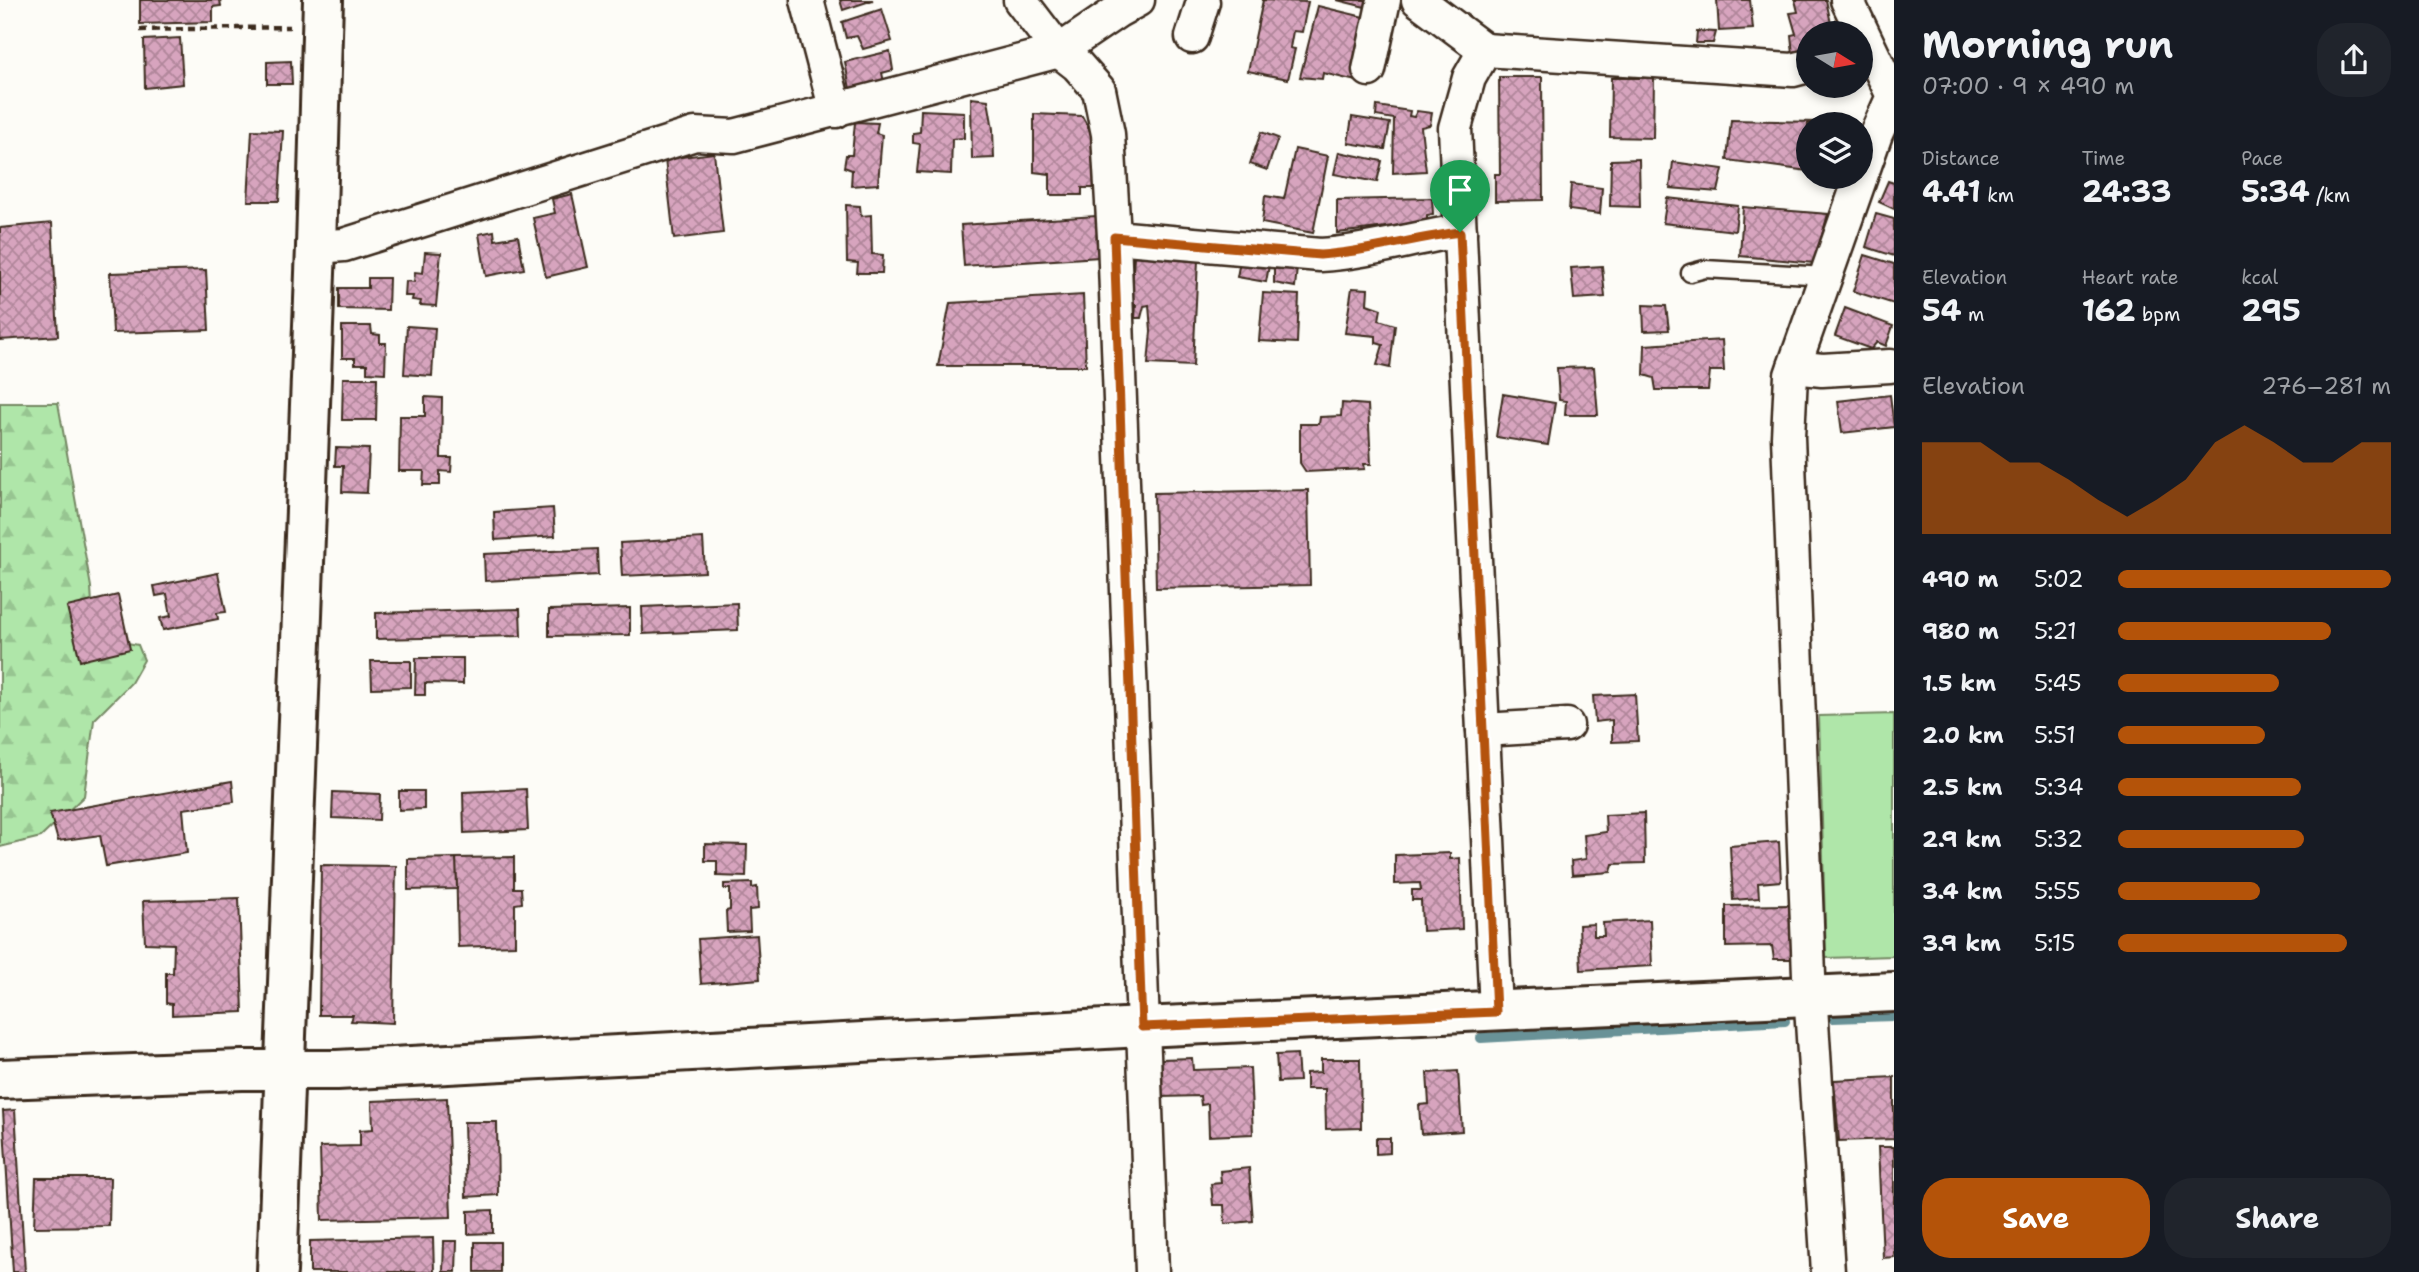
<!DOCTYPE html>
<meta charset="utf-8">
<style>
body{margin:0;font-family:"Shantell Sans",sans-serif;background:#20242c;color:#f1f3f6;height:100vh;display:flex;flex-direction:column;font-size:26px;white-space:nowrap}
*{box-sizing:border-box;margin:0}
p{font-size:23px;color:#9ea1a6}
.icon{flex:none;width:38px;height:38px;fill:none;stroke:currentColor;stroke-width:2;stroke-linecap:round;stroke-linejoin:round}
.map{position:relative;flex:1;overflow:hidden}
.side{display:flex;flex-direction:column;background:#171b24;width:525px}
.side>*{flex:none}
.needle{width:46px;rotate:101deg}
.buttons{position:absolute;left:1796px;top:21px;display:grid;gap:14px}
.buttons a{display:grid;place-items:center;width:77px;height:77px;border-radius:50%;background:#171b24;box-shadow:0 4px 10px #0003;font-size:35px}
.pin{position:absolute;display:grid;place-items:center;width:60px;height:60px;color:#fff;margin:-72px -30px;border-radius:50% 50% 50% 0;rotate:-45deg;box-shadow:0 0 7px #0007}
.pin .icon{rotate:45deg}
.round{display:grid;place-items:center;flex:none;width:74px;height:74px;border-radius:28px;background:#20242c}
.overview{display:flex;align-items:center;justify-content:space-between;height:119px;padding:0 28px}
h1{font-size:38px;font-weight:700;line-height:52px}
.stats{display:grid;grid-template-columns:repeat(3,1fr);gap:10px;height:119px;padding:7px 28px}
.stats div{display:grid;align-content:center}
.stats b{font-size:30px;font-weight:700}
.stats small{font-size:19px;font-weight:400}
.stats p{font-size:19px}
.chart{height:196px;padding:14px 28px}
.chart p{display:flex;justify-content:space-between}
.chart svg{width:100%;height:126px;margin-top:7px;fill:#b45309;opacity:.7}
.button{display:flex;gap:14px;margin-top:auto;padding:14px 28px}
.button a{flex:1;height:80px;border-radius:28px;background:#b45309;color:#fff;font-size:28px;font-weight:700;line-height:80px;text-align:center}
.button a+a{background:#20242c;color:#f1f3f6}
ul{padding:0 28px;list-style:none;font-size:23px}
li{display:grid;grid-template-columns:112px 84px 1fr;align-items:center;height:52px}
li i{height:18px;border-radius:9px;background:#b45309}
main{display:flex;flex:1;min-height:0}
.map>svg:first-child{display:block}
.grass{fill:#afe6a9;stroke:#758864;stroke-width:2}
.forest{fill:url(#forest-firs);stroke:#758864;stroke-width:2}
.lines{fill:none;stroke-linecap:round;stroke-linejoin:round}
.stream{stroke:#699297;stroke-width:10}
.building{fill:url(#building-cross-hatch);stroke:#3b2a1e;stroke-width:2}
.service-casing{stroke:#3b2a1e;stroke-width:21}
.minor-casing{stroke:#3b2a1e;stroke-width:37}
.tertiary-casing{stroke:#3b2a1e;stroke-width:44}
.path{stroke:#3b2a1e;stroke-width:4.5;stroke-dasharray:7 5;stroke-linecap:butt}
.service{stroke:#fdfcf7;stroke-width:16}
.minor{stroke:#fdfcf7;stroke-width:32}
.tertiary{stroke:#fdfcf7;stroke-width:38}
.route-casing{stroke:#fff;stroke-width:14}
.route{stroke:#b45309;stroke-width:9}
</style>
<main>
<div class="map">
<svg width="1894" height="1272" viewBox="0 0 1894 1272">
<defs>
<pattern id="forest-firs" width="22" height="20" patternUnits="userSpaceOnUse" patternTransform="scale(1.75)"><rect width="22" height="20" fill="#afe6a9"/><path d="M5 1l3.5 6h-7zM16 11l3.5 6h-7z" fill="#97c591"/></pattern>
<pattern id="building-cross-hatch" width="8" height="8" patternUnits="userSpaceOnUse" patternTransform="scale(1.75)"><rect width="8" height="8" fill="#d7a4be"/><path d="M0 0l8 8M0 8l8-8" fill="none" stroke="#b0869a"/></pattern>
</defs>
<rect width="100%" height="100%" fill="#fdfcf7"/>
<filter id="ink" filterUnits="userSpaceOnUse"><feTurbulence type="fractalNoise" baseFrequency=".0143" numOctaves="2"/><feDisplacementMap in="SourceGraphic" scale="14" xChannelSelector="R" yChannelSelector="G"/><feConvolveMatrix kernelMatrix="1 2 1 2 8 2 1 2 1" color-interpolation-filters="sRGB"/></filter>
<g filter="url(#ink)">
<polygon class="grass" points="1894,714 1894,956 1826,958 1819,716"/>
<polygon class="forest" points="0,403 58,403 91,587 94,637 138,645 144,660 131,683 94,720 84,796 41,837 0,847"/>
<g class="lines">
<g class="stream">
<polyline points="1833,1018 1894,1016"/>
<polyline points="1481,1038 1785,1021"/>
</g>
</g>
<g class="building">
<polygon points="140,0 220,0 221,6 213,7 213,22 140,24"/>
<polygon points="840,0 873,0 843,10"/>
<polygon points="1263,0 1308,2 1302,32 1293,31 1290,48 1295,49 1288,79 1248,71"/>
<polygon points="1337,0 1372,0 1369,8"/>
<polygon points="1717,0 1750,0 1753,29 1719,31"/>
<polygon points="1795,0 1826,0 1833,33 1808,33 1808,50 1793,54 1791,35 1796,34 1790,13 1798,12"/>
<polygon points="1318,6 1368,18 1356,81 1323,73 1322,79 1300,77"/>
<polygon points="882,9 892,41 863,49 857,36 846,38 842,22"/>
<polygon points="1697,31 1716,32 1713,43 1696,43"/>
<polygon points="180,38 183,84 145,88 144,40"/>
<polygon points="890,51 893,70 882,73 884,82 850,89 845,62"/>
<polygon points="291,61 292,84 267,84 267,62"/>
<polygon points="1499,77 1542,77 1543,200 1495,201 1495,174 1500,174"/>
<polygon points="1611,78 1654,78 1653,138 1610,137"/>
<polygon points="971,98 988,100 993,129 994,158 972,159"/>
<polygon points="1377,106 1410,111 1409,116 1414,117 1417,111 1432,113 1430,125 1421,127 1426,171 1393,173 1394,119 1376,116"/>
<polygon points="921,110 964,112 964,138 952,139 951,174 917,172 920,144 913,143 913,133 920,132"/>
<polygon points="1034,114 1082,116 1094,138 1094,188 1082,188 1082,195 1050,195 1050,174 1034,172"/>
<polygon points="1352,117 1390,123 1385,149 1348,143"/>
<polygon points="1731,120 1816,122 1816,124 1808,124 1808,171 1727,160"/>
<polygon points="855,122 878,123 876,133 882,135 878,184 851,186 852,170 844,167 846,155 852,155"/>
<polygon points="252,130 283,131 279,201 248,201"/>
<polygon points="1261,132 1278,138 1267,170 1250,164"/>
<polygon points="1295,149 1328,156 1313,233 1262,223 1265,196 1284,199"/>
<polygon points="1339,152 1382,161 1377,182 1334,174"/>
<polygon points="714,153 723,233 674,239 665,159"/>
<polygon points="1639,159 1640,207 1610,206 1611,160"/>
<polygon points="1673,162 1723,169 1718,192 1670,188"/>
<polygon points="1888,181 1894,183 1894,209 1879,202"/>
<polygon points="1571,184 1602,188 1600,214 1569,210"/>
<polygon points="572,194 588,267 546,277 533,218 555,213 552,199"/>
<polygon points="1432,198 1433,214 1427,215 1427,222 1337,233 1337,200"/>
<polygon points="1667,198 1738,206 1735,231 1663,223"/>
<polygon points="846,205 860,206 861,216 871,215 872,254 883,255 882,273 857,273 858,263 847,262"/>
<polygon points="1743,207 1828,214 1814,263 1740,256"/>
<polygon points="1876,214 1894,219 1894,256 1866,247"/>
<polygon points="1096,216 1099,257 964,266 961,225"/>
<polygon points="52,223 58,336 0,340 0,228"/>
<polygon points="494,231 495,240 518,236 524,269 486,276 479,234"/>
<polygon points="425,252 441,253 436,306 420,305 421,301 412,300 413,296 405,296 406,281 414,282 415,272 423,273"/>
<polygon points="1865,255 1894,264 1894,304 1853,291"/>
<polygon points="1134,256 1198,260 1193,366 1148,364 1151,331 1149,305 1144,306 1141,318 1135,318 1136,305 1131,303"/>
<polygon points="1240,261 1269,266 1266,282 1237,277"/>
<polygon points="1602,266 1605,297 1574,299 1571,268"/>
<polygon points="1297,268 1295,287 1274,283 1274,269"/>
<polygon points="206,270 209,330 113,333 110,273"/>
<polygon points="368,278 389,278 388,310 339,309 339,288 368,288"/>
<polygon points="1352,288 1368,289 1367,304 1381,309 1379,320 1395,325 1390,368 1377,365 1383,345 1376,343 1376,336 1345,333"/>
<polygon points="1263,293 1299,295 1297,343 1259,341"/>
<polygon points="1083,295 1086,366 938,366 950,303"/>
<polygon points="1643,305 1666,306 1669,330 1644,331"/>
<polygon points="1845,308 1893,326 1886,346 1877,342 1871,349 1835,336"/>
<polygon points="342,326 371,326 372,334 380,335 380,343 386,343 385,373 367,372 367,364 355,364 355,358 342,358"/>
<polygon points="407,326 435,328 432,376 404,374"/>
<polygon points="1722,340 1724,371 1710,371 1708,390 1656,390 1654,378 1644,375 1645,345"/>
<polygon points="1594,367 1598,415 1565,415 1566,401 1559,400 1557,368"/>
<polygon points="343,378 377,378 376,420 342,420"/>
<polygon points="1503,394 1555,403 1548,445 1496,437"/>
<polygon points="1890,395 1894,427 1842,433 1838,401"/>
<polygon points="425,397 442,398 441,458 452,458 451,472 440,471 440,485 423,485 424,471 399,471 400,416 425,416"/>
<polygon points="1342,403 1368,405 1371,464 1364,464 1365,469 1306,472 1300,463 1300,424 1319,424 1320,417 1341,416"/>
<polygon points="336,448 369,449 367,493 342,492 343,466 335,466"/>
<polygon points="1308,490 1310,585 1156,588 1154,493"/>
<polygon points="553,508 555,536 495,540 494,512"/>
<polygon points="703,538 705,572 622,576 620,543"/>
<polygon points="597,549 598,575 485,581 484,554"/>
<polygon points="218,573 226,612 217,613 218,619 163,630 160,618 171,616 167,594 156,596 154,586"/>
<polygon points="118,595 130,649 80,661 67,607"/>
<polygon points="737,603 738,630 643,634 642,607"/>
<polygon points="630,608 630,635 549,636 549,610"/>
<polygon points="520,609 521,636 376,639 376,613"/>
<polygon points="416,658 463,658 463,684 425,683 425,695 415,695"/>
<polygon points="371,661 411,661 411,687 372,688"/>
<polygon points="1635,694 1638,741 1612,742 1612,720 1595,722 1593,696"/>
<polygon points="232,781 234,802 183,809 187,853 106,866 100,835 58,841 50,813"/>
<polygon points="526,789 528,830 464,833 463,792"/>
<polygon points="399,791 424,791 424,809 399,810"/>
<polygon points="333,792 380,794 379,820 332,818"/>
<polygon points="1644,813 1645,863 1613,864 1611,872 1572,875 1571,861 1586,859 1584,835 1606,832 1605,815"/>
<polygon points="1779,842 1781,881 1758,883 1759,898 1733,900 1730,846"/>
<polygon points="705,844 747,845 746,877 717,876 717,861 705,861"/>
<polygon points="1450,853 1450,859 1460,858 1462,929 1422,931 1421,900 1412,900 1412,890 1421,890 1420,883 1395,884 1395,855"/>
<polygon points="514,857 514,888 521,888 522,903 515,904 515,945 458,947 456,858"/>
<polygon points="456,858 457,889 408,890 408,859"/>
<polygon points="321,865 396,866 393,1023 351,1021 353,1015 319,1015"/>
<polygon points="752,883 752,888 757,887 758,909 749,910 750,931 727,932 726,911 730,910 730,889 724,889 724,884"/>
<polygon points="239,898 243,1012 172,1015 172,1004 166,1003 166,973 173,973 174,944 145,943 143,901"/>
<polygon points="1792,905 1793,959 1774,959 1772,946 1726,947 1726,906"/>
<polygon points="1650,920 1652,966 1581,970 1579,925 1594,924 1594,936 1604,936 1603,923"/>
<polygon points="757,935 760,979 701,984 698,939"/>
<polygon points="1297,1054 1299,1081 1278,1082 1276,1055"/>
<polygon points="1192,1058 1193,1070 1250,1068 1253,1134 1209,1136 1208,1104 1201,1105 1200,1096 1162,1097 1160,1059"/>
<polygon points="1321,1059 1360,1059 1361,1128 1326,1129 1325,1089 1306,1089 1306,1073 1321,1072"/>
<polygon points="1458,1071 1462,1131 1421,1134 1419,1105 1429,1104 1427,1073"/>
<polygon points="1894,1077 1894,1139 1839,1141 1834,1080"/>
<polygon points="447,1098 451,1217 322,1220 320,1147 360,1146 360,1130 373,1129 372,1101"/>
<polygon points="15,1110 25,1272 13,1272 3,1111"/>
<polygon points="464,1122 497,1122 498,1195 466,1197"/>
<polygon points="1376,1138 1390,1138 1390,1153 1376,1154"/>
<polygon points="1878,1147 1894,1147 1894,1257 1883,1258"/>
<polygon points="1249,1168 1253,1221 1225,1224 1224,1205 1213,1205 1211,1184 1221,1183 1220,1171"/>
<polygon points="36,1178 110,1178 109,1226 34,1227"/>
<polygon points="493,1210 493,1233 468,1234 468,1211"/>
<polygon points="433,1238 434,1272 310,1272 310,1241"/>
<polygon points="444,1241 457,1241 456,1272 443,1272"/>
<rect x="475" y="1242" width="25" height="30"/>
</g>
<g class="lines">
<defs>
<polyline id="service" points="1690,273 1705,269 1826,276"/>
<g id="minor">
<polyline points="807,0 836,111"/>
<polyline points="1020,0 1059,51 1077,65 1099,90 1108,134 1114,237 1152,1272"/>
<polyline points="1418,0 1485,50"/>
<polyline points="1192,37 1203,2"/>
<polyline points="1369,70 1384,0"/>
<path d="M1114,237L1320,255C1368,252 1413,238 1460,231"/>
<polyline points="316,247 344,245 695,134 734,136 1059,51 1118,11 1138,0"/>
<polyline points="1794,367 1822,370 1890,366"/>
<polyline points="1483,730 1567,725"/>
<polyline points="1496,1011 1455,128 1469,78 1485,50 1793,70 1808,66"/>
<polyline points="1828,1272 1809,975 1788,437 1791,375 1876,134 1893,96 1847,0"/>
</g>
<g id="tertiary">
<polyline points="0,1079 242,1070 337,1070 1142,1027 1894,992"/>
<polyline points="277,1272 316,247 323,0"/>
</g>
</defs>
<use href="#service" class="service-casing"/>
<use href="#minor" class="minor-casing"/>
<use href="#tertiary" class="tertiary-casing"/>
<polyline class="path" points="140,30 290,27"/>
<use href="#service" class="service"/>
<use href="#minor" class="minor"/>
<use href="#tertiary" class="tertiary"/>
</g>
</g>
<g class="lines" filter="url(#ink)">
<defs>
<path id="route" d="M1460,232L1496,1012L1142,1027L1114,237L1320,255C1368,252 1413,238 1460,232Z"/>
</defs>
<use href="#route" class="route-casing"/>
<use href="#route" class="route"/>
</g>
</svg>
<div class="buttons">
<a><svg class="needle" viewBox="-14 -14 28 28"><path d="M0-13l5 13h-10z" fill="#e53935"/><path d="M0 13l5-13h-10z" fill="#9ea1a6"/></svg></a>
<a><svg class="icon" aria-label="layers" viewBox="0 0 24 24"><path d="M12 4l9 5-9 5-9-5zM3 14l9 5 9-5"/></svg></a>
</div>
<div class="pin" style="left:1460px;top:232px;background:#1e9e55"><svg class="icon" aria-label="arrive" viewBox="0 0 24 24"><path d="M6 21V4h12l-3 4 3 4H6"/></svg></div>
</div>
<section class="side">
<div class="overview"><div><h1>Morning run</h1><p>07:00 · 9 × 490 m</p></div><a class="round"><svg class="icon" aria-label="share" viewBox="0 0 24 24"><path d="M12 15V3M7 8l5-5 5 5M5 13v7h14v-7"/></svg></a></div>
<div class="stats">
<div><p>Distance</p><b>4.41<small> km</small></b></div>
<div><p>Time</p><b>24:33</b></div>
<div><p>Pace</p><b>5:34<small> /km</small></b></div>
</div>
<div class="stats">
<div><p>Elevation</p><b>54<small> m</small></b></div>
<div><p>Heart rate</p><b>162<small> bpm</small></b></div>
<div><p>kcal</p><b>295</b></div>
</div>
<div class="chart"><p><span>Elevation</span>276–281 m</p>
<svg viewBox="0 0 160 44" preserveAspectRatio="none"><path d="M0 44V12L10 12L20 12L30 19L40 19L50 25L60 32L70 38L80 32L90 25L100 12L110 6L120 12L130 19L140 19L150 12L160 12V44z"/></svg>
</div>
<ul>
<li><b>490 m</b>5:02<i style="width:100%"></i></li>
<li><b>980 m</b>5:21<i style="width:78%"></i></li>
<li><b>1.5 km</b>5:45<i style="width:59%"></i></li>
<li><b>2.0 km</b>5:51<i style="width:54%"></i></li>
<li><b>2.5 km</b>5:34<i style="width:67%"></i></li>
<li><b>2.9 km</b>5:32<i style="width:68%"></i></li>
<li><b>3.4 km</b>5:55<i style="width:52%"></i></li>
<li><b>3.9 km</b>5:15<i style="width:84%"></i></li>
</ul>
<div class="button"><a>Save</a><a>Share</a></div>
</section>
</main>
